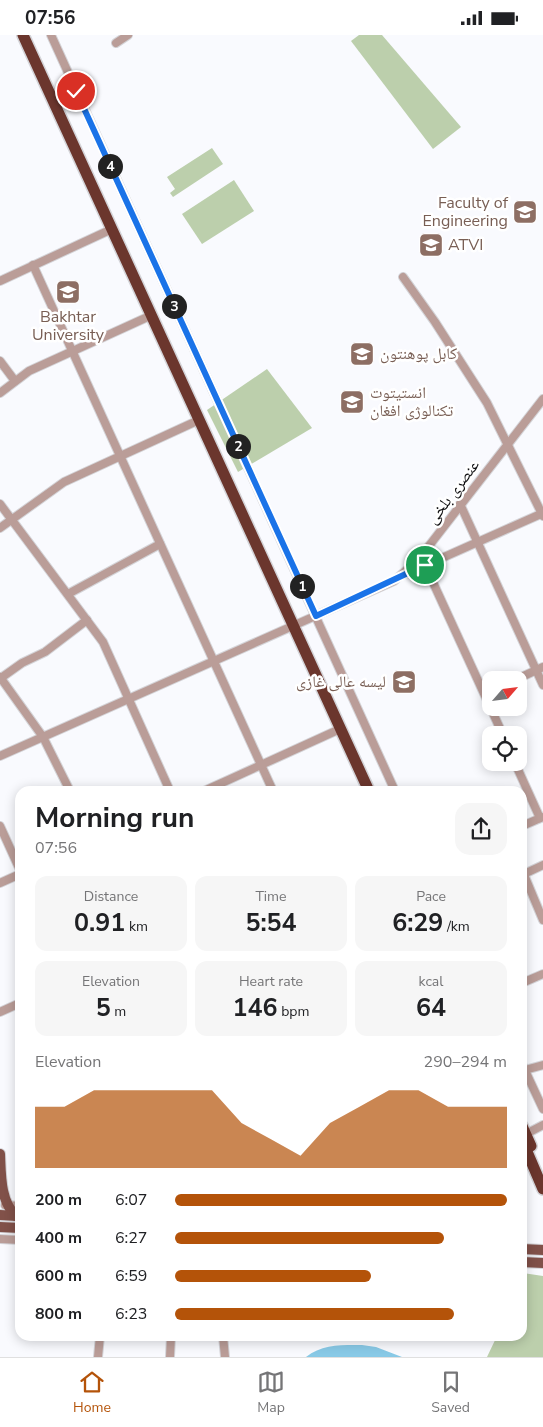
<!DOCTYPE html>
<meta charset="utf-8">
<style>
body{margin:0;font-family:"Nunito Sans","Noto Naskh Arabic",sans-serif;background:#f6f6f6;color:#202124;height:100vh;display:flex;flex-direction:column;font-size:19px;white-space:nowrap}
*{box-sizing:border-box;margin:0}
p{font-size:16px;color:#757577}
.icon{flex:none;width:28px;height:28px;fill:none;stroke:currentColor;stroke-width:2;stroke-linecap:round;stroke-linejoin:round}
.map{position:relative;flex:1;overflow:hidden}
.side{position:absolute;left:15px;top:751px;width:512px;height:555px;display:flex;flex-direction:column;background:#fff;border-radius:15px;box-shadow:0 2px 12px #0003}
.side>*{flex:none}
.needle{width:32px;rotate:62deg}
.fabs{position:absolute;left:482px;top:636px;display:grid;gap:10px}
.fabs a{display:grid;place-items:center;width:45px;height:45px;border-radius:10px;background:#fff;box-shadow:0 2px 12px #0003;font-size:25px}
.pin{position:absolute;display:grid;place-items:center;width:42px;height:42px;color:#fff;margin:-21px;border:2px solid #fff;border-radius:50%;box-shadow:0 1px 5px #0007}
.km{position:absolute;width:25px;height:25px;margin:-12px;border-radius:50%;background:#222;color:#fff;font-size:14px;line-height:25px;text-align:center}
.round{display:grid;place-items:center;flex:none;width:52px;height:52px;border-radius:15px;background:#f6f6f6}
.summary{display:flex;align-items:center;justify-content:space-between;height:85px;padding:0 20px}
h1{font-size:28px;font-weight:700;line-height:38px}
.figures{display:grid;grid-template-columns:repeat(3,1fr);gap:8px;height:85px;padding:5px 20px}
.figures div{display:grid;align-content:center;border-radius:12px;background:#f6f6f6;text-align:center}
.figures b{font-size:25px;font-weight:700}
.figures small{font-size:14px;font-weight:400}
.figures p{font-size:14px}
.chart{height:140px;padding:10px 20px}
.chart p{display:flex;justify-content:space-between}
.chart svg{width:100%;height:90px;margin-top:5px;fill:#b45309;opacity:.7}
ul{padding:0 20px;list-style:none;font-size:16px}
li{display:grid;grid-template-columns:80px 60px 1fr;align-items:center;height:38px}
li i{height:12px;border-radius:6px;background:#b45309}
.status{display:flex;justify-content:space-between;align-items:center;height:35px;padding:0 25px;background:#fff;direction:ltr}
.status svg{height:14px;fill:currentColor}
.menu{display:flex;justify-content:space-around;align-items:center;height:70px;border-top:1px solid #e0e0e0;background:#fff;font-size:14px;color:#757577}
.menu a{display:grid;justify-items:center;gap:2px}
.menu .selected{color:#b45309}
.map>svg:first-child{display:block}
.green{fill:#bccfac}
.water{fill:#88c9e6}
.lines{fill:none;stroke-linecap:round;stroke-linejoin:round}
.minor-casing{stroke:#d4d4d8;stroke-width:10}
.major-casing{stroke:#d4d4d8;stroke-width:12}
.highway-casing{stroke:#d4d4d8;stroke-width:14}
.minor{stroke:#ba9d98;stroke-width:8}
.major{stroke:#815149;stroke-width:10}
.highway{stroke:#6b362d;stroke-width:11}
.route-casing{stroke:#fff;stroke-width:10}
.route{stroke:#1a73e8;stroke-width:6}
.labels{text-anchor:middle;dominant-baseline:central;stroke-width:5;stroke-linejoin:round;paint-order:stroke}
.education-label{font-size:16px;fill:#785e54;stroke:#fff;text-anchor:start}
.street-label{font-size:16px;fill:#0f0f11;stroke:#fff}
</style>
<div class="status"><b>07:56</b><svg viewBox="0 0 49 12"><path d="M0 12V9h3v3zM5 12V6h3v6zM10 12V3h3v9zM15 12V0h3v12zM26 1h20v11H26zM47 4h2v5h-2z"/></svg></div>
<div class="map">
<svg width="543" height="1322" viewBox="0 0 543 1322">
<rect width="100%" height="100%" fill="#f9fafe"/>
<g class="green">
<polygon points="359,0 382,0 461,92 433,114 351,6"/>
<polygon points="212,113 223,129 173,162 170,158 175,154 167,142"/>
<polygon points="234,145 254,176 202,209 182,179"/>
<polygon points="267,334 312,393 238,437 207,375"/>
<polygon points="523,1238 543,1241 543,1322 487,1322 497,1301 522,1301"/>
</g>
<path class="water" d="M362,1310L376,1312L402,1322H306C322,1309 342,1310 362,1310Z"/>
<g class="lines">
<defs>
<g id="minor">
<polyline points="51,0 395,756"/>
<polyline points="116,8 128,0"/>
<polyline points="33,230 273,756"/>
<polyline points="403,242 435,287 487,368 543,481"/>
<polyline points="0,246 112,194"/>
<polyline points="0,326 15,346"/>
<polyline points="0,358 29,336 152,280"/>
<polyline points="0,469 103,607 170,756"/>
<polyline points="460,469 543,650"/>
<polyline points="0,493 64,447 199,385"/>
<polyline points="425,515 425,530 503,700"/>
<polyline points="406,539 543,478"/>
<polyline points="68,559 160,509"/>
<polyline points="0,642 43,702 70,756"/>
<polyline points="1,643 22,628 45,617 87,585"/>
<polyline points="515,645 543,632"/>
<polyline points="0,721 394,546 418,525 543,364"/>
<polyline points="515,728 540,783"/>
<polyline points="204,756 340,694"/>
<polyline points="0,791 20,835"/>
<polyline points="522,791 543,782"/>
<polyline points="522,835 543,885"/>
<polyline points="524,839 543,830"/>
<polyline points="0,848 20,839"/>
<polyline points="522,948 543,939"/>
<polyline points="0,977 20,968"/>
<polyline points="522,1029 543,1074"/>
<polyline points="525,1035 543,1030"/>
<polyline points="526,1099 543,1090"/>
<polyline points="5,1170 20,1171"/>
<polyline points="0,1204 20,1205"/>
<polyline points="223,1301 225,1322"/>
<polyline points="98,1322 100,1301"/>
<polyline points="170,1322 171,1301"/>
</g>
<g id="major">
<path d="M0,1119C1,1140 0,1166 16,1181"/>
<polyline points="0,1180 17,1181"/>
<polyline points="0,1192 20,1193"/>
<polyline points="522,1214 543,1215"/>
<polyline points="522,1227 543,1228"/>
</g>
<g id="highway">
<polyline points="23,0 369,756"/>
<polyline points="522,1091 531,1111"/>
<polyline points="522,1105 543,1154"/>
</g>
</defs>
<use href="#minor" class="minor-casing"/>
<use href="#major" class="major-casing"/>
<use href="#highway" class="highway-casing"/>
<use href="#minor" class="minor"/>
<use href="#major" class="major"/>
<use href="#highway" class="highway"/>
</g>
<g class="lines">
<defs>
<polyline id="route" points="76,56 316,581 425,530"/>
</defs>
<use href="#route" class="route-casing"/>
<use href="#route" class="route"/>
</g>
<defs>
<symbol id="university-square" viewBox="-11 -11 22 22"><rect x="-9" y="-9" width="18" height="18" rx="4" fill="#8d6e63" stroke="#fff"/><path d="M0-5L7-2L0 1L-7-2ZM-4 1L0 2.5L4 1V4Q0 6-4 4Z" fill="#fff"/></symbol>
</defs>
<g fill-rule="evenodd">
<use href="#university-square" x="511" y="163" width="28" height="28"/>
<use href="#university-square" x="417" y="196" width="28" height="28"/>
<use href="#university-square" x="54" y="243" width="28" height="28"/>
<use href="#university-square" x="348" y="305" width="28" height="28"/>
<use href="#university-square" x="338" y="353" width="28" height="28"/>
<use href="#university-square" x="390" y="633" width="28" height="28"/>
</g>
<g class="labels">
<g class="education-label">
<text x="508" y="168" text-anchor="end">Faculty of<tspan x="508" dy="18">Engineering</tspan></text>
<text x="448" y="210">ATVI</text>
<text x="68" y="282" text-anchor="middle">Bakhtar<tspan x="68" dy="18">University</tspan></text>
<text x="380" y="319">کابل پوهنتون</text>
<text x="370" y="358">انستیتوت<tspan x="370" dy="18">تکنالوژی افغان</tspan></text>
<text x="386" y="647" text-anchor="end">لیسه عالی غازی</text>
</g>
<g class="street-label">
<text transform="translate(453 457) rotate(-53)">عنصری بلخی</text>
</g>
</g>
</svg>
<div class="fabs">
<a><svg class="needle" viewBox="-14 -14 28 28"><path d="M0-13l5 13h-10z" fill="#e53935"/><path d="M0 13l5-13h-10z" fill="#757577"/></svg></a>
<a><svg class="icon" aria-label="locate" viewBox="0 0 24 24"><circle cx="12" cy="12" r="6"/><path d="M12 2v4M12 18v4M2 12h4M18 12h4"/></svg></a>
</div>
<div class="pin" style="left:425px;top:530px;background:#1e9e55"><svg class="icon" aria-label="arrive" viewBox="0 0 24 24"><path d="M6 21V4h12l-3 4 3 4H6"/></svg></div>
<div class="pin" style="left:76px;top:56px;background:#d93025"><svg class="icon" aria-label="check" viewBox="0 0 24 24"><path d="M5 12l5 5 9-10"/></svg></div>
<b class="km" style="left:302px;top:551px">1</b>
<b class="km" style="left:238px;top:411px">2</b>
<b class="km" style="left:174px;top:271px">3</b>
<b class="km" style="left:110px;top:131px">4</b>
<section class="side">
<div class="summary"><div><h1>Morning run</h1><p>07:56</p></div><a class="round"><svg class="icon" aria-label="share" viewBox="0 0 24 24"><path d="M12 15V3M7 8l5-5 5 5M5 13v7h14v-7"/></svg></a></div>
<div class="figures">
<div><p>Distance</p><b>0.91<small> km</small></b></div>
<div><p>Time</p><b>5:54</b></div>
<div><p>Pace</p><b>6:29<small> /km</small></b></div>
</div>
<div class="figures">
<div><p>Elevation</p><b>5<small> m</small></b></div>
<div><p>Heart rate</p><b>146<small> bpm</small></b></div>
<div><p>kcal</p><b>64</b></div>
</div>
<div class="chart"><p><span>Elevation</span>290–294 m</p>
<svg viewBox="0 0 160 44" preserveAspectRatio="none"><path d="M0 44V14L10 14L20 6L30 6L40 6L50 6L60 6L70 22L80 30L90 38L100 22L110 14L120 6L130 6L140 14L150 14L160 14V44z"/></svg>
</div>
<ul>
<li><b>200 m</b>6:07<i style="width:100%"></i></li>
<li><b>400 m</b>6:27<i style="width:81%"></i></li>
<li><b>600 m</b>6:59<i style="width:59%"></i></li>
<li><b>800 m</b>6:23<i style="width:84%"></i></li>
</ul>
</section>
</div>
<nav class="menu">
<a class="selected"><svg class="icon" aria-label="home" viewBox="0 0 24 24"><path d="M3 11l9-7 9 7M6 9v11h12V9"/></svg>Home</a>
<a><svg class="icon" aria-label="map" viewBox="0 0 24 24"><path d="M3 6l6-2 6 2 6-2v14l-6 2-6-2-6 2zM9 4v14M15 6v14"/></svg>Map</a>
<a><svg class="icon" aria-label="saved" viewBox="0 0 24 24"><path d="M7 4h10v16l-5-4-5 4z"/></svg>Saved</a>
</nav>
